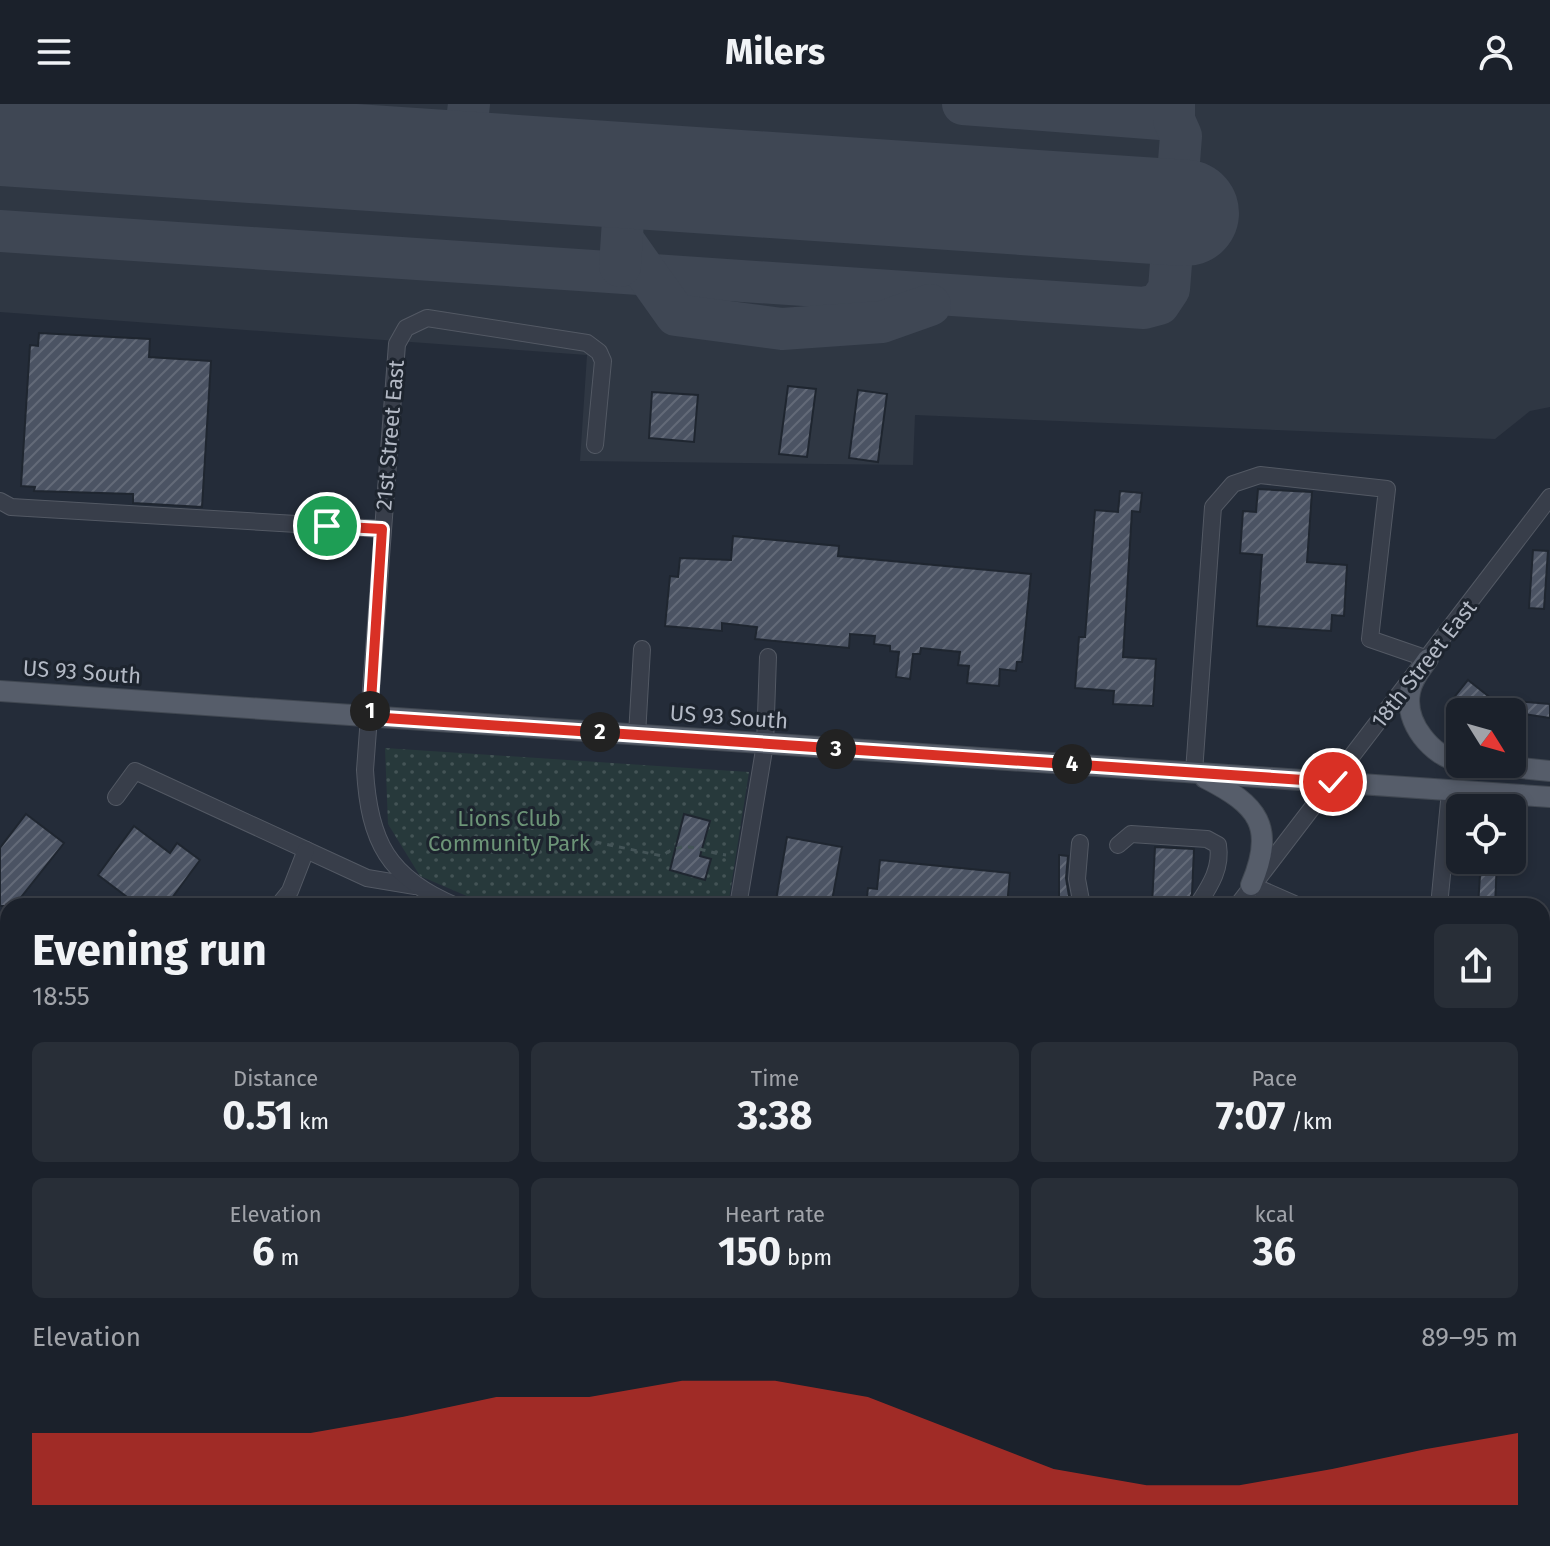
<!DOCTYPE html>
<meta charset="utf-8">
<style>
body{margin:0;font-family:"Fira Sans",sans-serif;background:#282e37;color:#f1f3f6;height:100vh;display:flex;flex-direction:column;font-size:30px;white-space:nowrap}
*{box-sizing:border-box;margin:0}
p{font-size:26px;color:#a0a3a9}
.icon{flex:none;width:44px;height:44px;fill:none;stroke:currentColor;stroke-width:2;stroke-linecap:round;stroke-linejoin:round}
.map{position:relative;flex:1;overflow:hidden}
.side{position:absolute;left:0px;top:794px;width:1550px;height:648px;display:flex;flex-direction:column;background:#1b212b;border-radius:24px 24px 0 0;box-shadow:0 4px 12px #0003,0 0 0 2px #393e47}
.side>*{flex:none}
.needle{width:52px;rotate:127deg}
.buttons{position:absolute;left:1446px;top:594px;display:grid;gap:16px}
.buttons a{display:grid;place-items:center;width:80px;height:80px;border-radius:12px;background:#1b212b;box-shadow:0 4px 12px #0003,0 0 0 2px #393e47;font-size:40px}
.pin{position:absolute;display:grid;place-items:center;width:68px;height:68px;color:#fff;margin:-34px;border:4px solid #fff;border-radius:50%;box-shadow:0 2px 8px #0007}
.km{position:absolute;width:40px;height:40px;margin:-20px;border-radius:50%;background:#222;color:#fff;font-size:22px;line-height:40px;text-align:center}
.round{display:grid;place-items:center;flex:none;width:84px;height:84px;border-radius:12px;background:#282e37}
.headline{display:flex;align-items:center;justify-content:space-between;height:136px;padding:0 32px}
h1{font-size:44px;font-weight:700;line-height:60px}
.stats{display:grid;grid-template-columns:repeat(3,1fr);gap:12px;height:136px;padding:8px 32px}
.stats div{display:grid;align-content:center;border-radius:12px;background:#282e37;text-align:center}
.stats b{font-size:40px;font-weight:700}
.stats small{font-size:22px;font-weight:400}
.stats p{font-size:22px}
.chart{height:224px;padding:16px 32px}
.chart p{display:flex;justify-content:space-between}
.chart svg{width:100%;height:144px;margin-top:8px;fill:#d93025;opacity:.7}
header{display:flex;justify-content:space-between;align-items:center;height:104px;padding:0 32px;background:#1b212b;font-size:36px;font-weight:700}
.map>svg:first-child{display:block}
.airport{fill:#2f3743}
.park{fill:url(#park-dots)}
.water{fill:url(#water-ripples)}
.lines{fill:none;stroke-linecap:round;stroke-linejoin:round}
.taxiway{stroke:#3f4754;stroke-width:42}
.runway{stroke:#3f4754;stroke-width:106}
.building{fill:url(#building-hatch);stroke:#1f2630;stroke-width:2}
.minor-casing{stroke:#535964;stroke-width:18}
.major-casing{stroke:#414852;stroke-width:22}
.path{stroke:#445457;stroke-width:3;stroke-dasharray:6 6;stroke-linecap:butt}
.minor{stroke:#383e4a;stroke-width:16}
.major{stroke:#565d6a;stroke-width:20}
.route-casing{stroke:#fff;stroke-width:16}
.route{stroke:#d93025;stroke-width:10}
.labels{text-anchor:middle;dominant-baseline:central;stroke-width:6;stroke-linejoin:round;paint-order:stroke}
.street-label{font-size:22px;fill:#b3b9c5;stroke:#1d242e}
.park-label{font-size:22px;fill:#6c9477;stroke:#1d242e}
</style>
<header><svg class="icon" aria-label="menu" viewBox="0 0 24 24"><path d="M4 6h16M4 12h16M4 18h16"/></svg>Milers<svg class="icon" aria-label="person" viewBox="0 0 24 24"><circle cx="12" cy="8" r="4"/><path d="M4 21q1-7 8-7t8 7"/></svg></header>
<div class="map">
<svg width="1550" height="1442" viewBox="0 0 1550 1442">
<defs>
<pattern id="park-dots" width="8" height="8" patternUnits="userSpaceOnUse" patternTransform="scale(2)"><rect width="8" height="8" fill="#27393b"/><path d="M2 2h.1M6 6h.1" fill="none" stroke="#445456" stroke-width="1.8" stroke-linecap="round"/></pattern>
<pattern id="water-ripples" width="26" height="14" patternUnits="userSpaceOnUse" patternTransform="scale(2)"><rect width="26" height="14" fill="#3b4961"/><path d="M2 4q2-2 4 0t4 0M15 11q2-2 4 0t4 0" fill="none" stroke="#556176"/></pattern>
<pattern id="building-hatch" width="6" height="6" patternUnits="userSpaceOnUse" patternTransform="scale(2)"><rect width="6" height="6" fill="#4b5363"/><path d="M-1 1l2-2M0 6l6-6M5 7l2-2" fill="none" stroke="#636a78"/></pattern>
</defs>
<rect width="100%" height="100%" fill="#242c39"/>
<polygon class="airport" points="0,0 1550,0 1550,303 1530,307 1495,335 915,311 913,361 580,357 587,251 0,208"/>
<polygon class="park" points="385,644 749,668 728,802 490,802 420,772 388,720"/>
<polygon class="water" points="0,970 8,975 8,1061 0,1050"/>
<g class="lines">
<g class="taxiway">
<polyline points="963,0 1174,16"/>
<polyline points="462,60 469,0"/>
<polyline points="0,127 1144,204 1159,200 1169,185 1181,32 1174,16 1174,0"/>
<polyline points="622,135 676,211 782,225 882,218 930,201"/>
<polyline points="620,162 626,71"/>
</g>
<polyline class="runway" points="0,29 1186,109"/>
</g>
<g class="building">
<polygon points="39,229 150,235 149,253 211,257 202,403 133,399 133,390 34,387 35,383 21,382 30,241 38,242"/>
<polygon points="788,282 816,285 807,353 779,350"/>
<polygon points="858,286 887,290 878,358 849,354"/>
<polygon points="652,288 698,291 694,338 649,334"/>
<polygon points="1258,385 1312,388 1307,458 1347,461 1344,512 1332,511 1331,527 1257,522 1262,451 1240,449 1243,407 1256,408"/>
<polygon points="1120,387 1142,389 1140,408 1132,407 1123,553 1156,555 1153,602 1113,600 1114,587 1075,584 1079,533 1085,533 1095,406 1118,408"/>
<polygon points="733,432 839,442 838,452 1031,470 1022,558 1017,558 1016,567 1000,565 999,582 967,579 969,562 958,561 960,548 921,544 920,550 913,550 910,575 896,573 899,548 890,547 890,542 874,540 875,532 850,530 849,544 755,535 757,523 722,519 722,527 665,522 670,472 678,473 680,454 731,456"/>
<polygon points="1533,446 1548,447 1544,505 1529,504"/>
<polygon points="1468,576 1492,595 1550,600 1550,614 1512,608 1468,608 1452,596"/>
<polygon points="26,710 64,739 14,802 0,802 0,744"/>
<polygon points="684,710 710,717 700,752 711,755 705,776 670,766"/>
<polygon points="134,722 170,749 177,739 200,756 166,802 139,802 98,771"/>
<polygon points="787,733 842,743 831,802 775,802"/>
<polygon points="1155,743 1194,745 1192,790 1186,802 1152,801"/>
<polygon points="1059,751 1068,752 1066,774 1070,798 1059,797"/>
<polygon points="880,756 1010,769 1007,802 866,802 868,784 877,785"/>
<polygon points="1481,756 1497,756 1495,802 1478,802"/>
</g>
<g class="lines">
<defs>
<g id="minor">
<polyline points="0,397 11,403 382,425"/>
<polyline points="637,631 642,545"/>
<polyline points="1194,668 1213,403 1233,380 1260,371 1387,385 1370,535 1428,555"/>
<polyline points="116,693 135,667 367,774 415,782"/>
<polyline points="1080,739 1077,775 1082,802"/>
<path d="M1118,741L1131,730L1207,735L1218,741C1222,765 1209,783 1197,802"/>
<polyline points="1251,781 1299,802"/>
<polyline points="278,802 290,787 306,746"/>
<path d="M456,802C388,774 369,737 365,666L397,240L406,224L427,214L587,239L599,248L603,257L595,341"/>
<polyline points="738,802 765,640 768,553"/>
<polyline points="1237,802 1550,393"/>
<polyline points="1439,802 1450,687"/>
<polyline points="1542,923 1550,921"/>
<polyline points="1542,1184 1550,1188"/>
<polyline points="789,1434 808,1442"/>
<polyline points="1195,1442 1200,1434"/>
</g>
<g id="major">
<path d="M1428,555C1421,565 1412,575 1410,588C1404,619 1432,652 1460,658"/>
<polyline points="0,587 1550,693"/>
<polyline points="1481,660 1550,667"/>
<path d="M1205,674C1258,701 1276,722 1251,781"/>
</g>
</defs>
<use href="#minor" class="minor-casing"/>
<use href="#major" class="major-casing"/>
<path class="path" d="M572,733L662,752C685,734 701,748 726,751"/>
<use href="#minor" class="minor"/>
<use href="#major" class="major"/>
</g>
<g class="lines">
<defs>
<polyline id="route" points="327,422 382,425 370,613 1333,678"/>
</defs>
<use href="#route" class="route-casing"/>
<use href="#route" class="route"/>
</g>
<g class="labels">
<g class="street-label">
<text transform="translate(390 331) rotate(-85)">21st Street East</text>
<text transform="translate(1424 560) rotate(-52)">18th Street East</text>
<text transform="translate(82 568) rotate(4)">US 93 South</text>
<text transform="translate(729 613) rotate(4)">US 93 South</text>
</g>
<g class="park-label">
<text x="509" y="714">Lions Club<tspan x="509" dy="25">Community Park</tspan></text>
</g>
</g>
</svg>
<div class="buttons">
<a><svg class="needle" viewBox="-14 -14 28 28"><path d="M0-13l5 13h-10z" fill="#e53935"/><path d="M0 13l5-13h-10z" fill="#a0a3a9"/></svg></a>
<a><svg class="icon" aria-label="locate" viewBox="0 0 24 24"><circle cx="12" cy="12" r="6"/><path d="M12 2v4M12 18v4M2 12h4M18 12h4"/></svg></a>
</div>
<div class="pin" style="left:327px;top:422px;background:#1e9e55"><svg class="icon" aria-label="arrive" viewBox="0 0 24 24"><path d="M6 21V4h12l-3 4 3 4H6"/></svg></div>
<div class="pin" style="left:1333px;top:678px;background:#d93025"><svg class="icon" aria-label="check" viewBox="0 0 24 24"><path d="M5 12l5 5 9-10"/></svg></div>
<b class="km" style="left:370px;top:607px">1</b>
<b class="km" style="left:600px;top:628px">2</b>
<b class="km" style="left:836px;top:645px">3</b>
<b class="km" style="left:1072px;top:660px">4</b>
<section class="side">
<div class="headline"><div><h1>Evening run</h1><p>18:55</p></div><a class="round"><svg class="icon" aria-label="share" viewBox="0 0 24 24"><path d="M12 15V3M7 8l5-5 5 5M5 13v7h14v-7"/></svg></a></div>
<div class="stats">
<div><p>Distance</p><b>0.51<small> km</small></b></div>
<div><p>Time</p><b>3:38</b></div>
<div><p>Pace</p><b>7:07<small> /km</small></b></div>
</div>
<div class="stats">
<div><p>Elevation</p><b>6<small> m</small></b></div>
<div><p>Heart rate</p><b>150<small> bpm</small></b></div>
<div><p>kcal</p><b>36</b></div>
</div>
<div class="chart"><p><span>Elevation</span>89–95 m</p>
<svg viewBox="0 0 160 44" preserveAspectRatio="none"><path d="M0 44V22L10 22L20 22L30 22L40 17L50 11L60 11L70 6L80 6L90 11L100 22L110 33L120 38L130 38L140 33L150 27L160 22V44z"/></svg>
</div>
</section>
</div>
